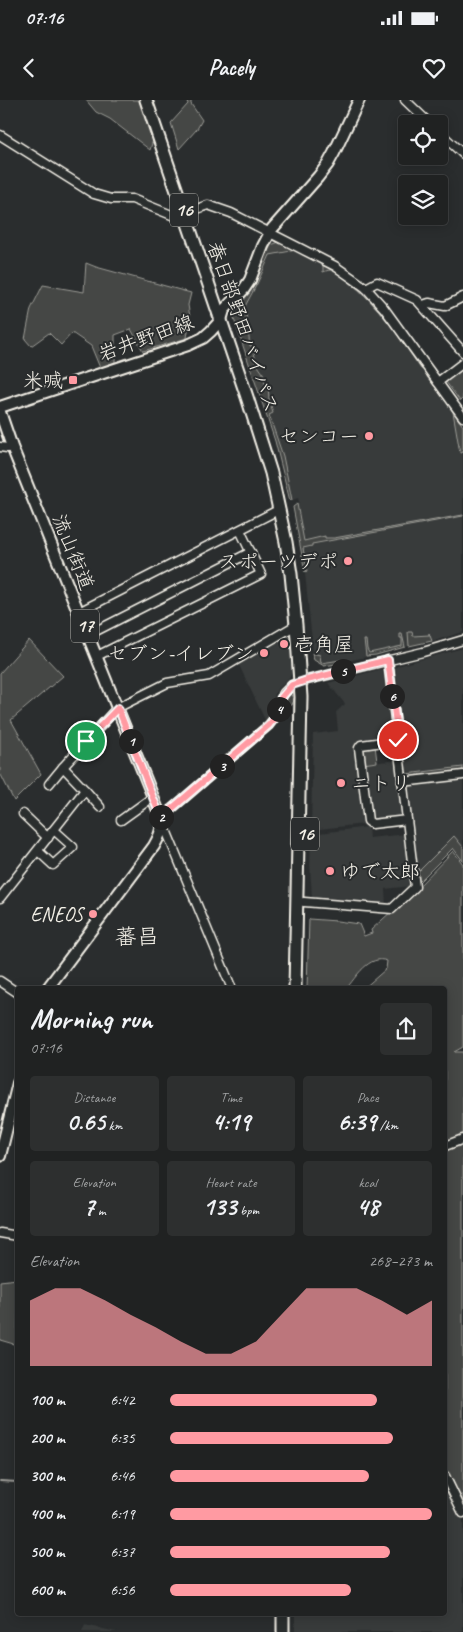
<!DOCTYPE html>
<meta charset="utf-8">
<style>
body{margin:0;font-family:Caveat,"Klee One",sans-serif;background:#2d2f2f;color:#f1f3f6;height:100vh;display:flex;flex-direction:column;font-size:19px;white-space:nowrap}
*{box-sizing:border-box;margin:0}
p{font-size:16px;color:#a2a4a5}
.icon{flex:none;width:28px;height:28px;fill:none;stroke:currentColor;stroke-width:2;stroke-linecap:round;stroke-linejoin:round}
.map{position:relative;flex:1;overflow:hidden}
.drawer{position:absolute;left:15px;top:886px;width:432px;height:630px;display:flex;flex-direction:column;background:#202222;border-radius:5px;box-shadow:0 2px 12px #0003,0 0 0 1px #3d3f40}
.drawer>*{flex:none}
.fabs{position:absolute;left:398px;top:15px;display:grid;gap:10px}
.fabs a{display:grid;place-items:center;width:50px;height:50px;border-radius:5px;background:#202222;box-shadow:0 2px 12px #0003,0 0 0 1px #3d3f40;font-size:25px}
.pin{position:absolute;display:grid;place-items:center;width:42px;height:42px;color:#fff;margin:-21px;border:2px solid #fff;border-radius:50%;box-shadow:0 1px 5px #0007}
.km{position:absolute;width:25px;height:25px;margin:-12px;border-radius:50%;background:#222;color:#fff;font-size:14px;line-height:25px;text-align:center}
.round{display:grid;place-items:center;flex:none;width:52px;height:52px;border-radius:5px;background:#2d2f2f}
.overview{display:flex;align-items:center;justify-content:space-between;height:85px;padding:0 15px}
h1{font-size:28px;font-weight:700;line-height:38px}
.stats{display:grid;grid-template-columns:repeat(3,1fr);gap:8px;height:85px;padding:5px 15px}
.stats div{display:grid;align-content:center;border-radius:5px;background:#2d2f2f;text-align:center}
.stats b{font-size:25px;font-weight:700}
.stats small{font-size:14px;font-weight:400}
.stats p{font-size:14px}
.chart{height:140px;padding:10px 15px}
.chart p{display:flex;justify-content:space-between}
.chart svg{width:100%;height:90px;margin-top:5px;fill:#ff9aa2;opacity:.7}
ul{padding:0 15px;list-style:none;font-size:16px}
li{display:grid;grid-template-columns:80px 60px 1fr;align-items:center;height:38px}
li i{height:12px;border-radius:6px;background:#ff9aa2}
.status{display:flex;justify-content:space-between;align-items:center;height:35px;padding:0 25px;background:#202222;direction:ltr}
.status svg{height:14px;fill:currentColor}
header{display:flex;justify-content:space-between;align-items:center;height:65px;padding:0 15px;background:#202222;font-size:22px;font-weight:700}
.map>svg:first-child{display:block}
.built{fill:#373a3a}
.green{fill:#444645;stroke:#9c9c96}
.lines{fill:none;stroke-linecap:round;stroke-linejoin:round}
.stream{stroke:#9f9f9a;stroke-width:2}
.minor-casing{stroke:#f4f1e8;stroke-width:11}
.major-casing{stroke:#f4f1e8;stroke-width:14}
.highway-casing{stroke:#f4f1e8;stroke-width:15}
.minor{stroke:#2a2d2e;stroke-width:8}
.major{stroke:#2a2d2e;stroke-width:10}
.highway{stroke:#2a2d2e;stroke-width:11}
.route-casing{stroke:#fff;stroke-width:10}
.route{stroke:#ff9aa2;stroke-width:6}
.poi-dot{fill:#ff9aa2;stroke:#2a2d2e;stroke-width:2}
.labels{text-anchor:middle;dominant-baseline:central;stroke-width:4;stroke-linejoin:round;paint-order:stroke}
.shield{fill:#2a2d2e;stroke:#b7b6b0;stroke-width:1}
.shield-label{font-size:19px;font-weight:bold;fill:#f4f1e8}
.street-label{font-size:20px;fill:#f4f1e8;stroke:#2a2d2e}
.poi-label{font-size:20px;fill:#f4f1e8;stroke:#2a2d2e;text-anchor:end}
.quarter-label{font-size:22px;fill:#f4f1e8;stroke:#2a2d2e}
</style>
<div class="status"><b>07:16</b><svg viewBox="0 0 49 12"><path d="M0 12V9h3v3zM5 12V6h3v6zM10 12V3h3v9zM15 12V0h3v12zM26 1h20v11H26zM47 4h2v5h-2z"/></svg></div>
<header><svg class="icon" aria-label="back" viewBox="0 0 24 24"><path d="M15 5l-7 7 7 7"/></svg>Pacely<svg class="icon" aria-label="heart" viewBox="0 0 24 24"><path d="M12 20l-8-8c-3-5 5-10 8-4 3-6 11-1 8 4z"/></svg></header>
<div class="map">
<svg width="463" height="1532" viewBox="0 0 463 1532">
<rect width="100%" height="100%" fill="#2a2d2e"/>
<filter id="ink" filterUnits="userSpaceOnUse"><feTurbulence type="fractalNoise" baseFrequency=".02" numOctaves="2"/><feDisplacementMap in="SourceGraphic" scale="10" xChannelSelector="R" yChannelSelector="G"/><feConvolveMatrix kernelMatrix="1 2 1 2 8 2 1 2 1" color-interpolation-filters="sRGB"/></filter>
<g filter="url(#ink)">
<g class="built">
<polygon points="279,142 332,168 373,199 401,235 409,249 441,292 463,326 463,532 437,540 405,547 376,555 352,560 330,566 324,566 314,560 305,474 293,407 299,402 298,398 290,401 275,341 234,219 235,211 248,195 255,185 271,145"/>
<polygon points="292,530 293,570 289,579 278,589 275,593 271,615 266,622 237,561"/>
<polygon points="463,548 463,672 406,676 392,571 397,566"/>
<polygon points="381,569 386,573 394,636 392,638 356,643 365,722 364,724 311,730 313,634 338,631 336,612 345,604 328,583"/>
<polygon points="397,660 404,717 370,721 363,664"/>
<polygon points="463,678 463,747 454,736 416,774 407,688 410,685"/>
<polygon points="368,727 369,738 406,734 411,786 385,789 386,805 314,800 312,798 310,766 311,734"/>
<polygon points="445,1383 463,1420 463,1532 295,1532 295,1514 445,1514"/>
<polygon points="85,1525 117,1532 82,1532"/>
</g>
<g class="green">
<polygon points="86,0 139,0 153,40 150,50 110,19 96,12"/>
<polygon points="187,0 191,0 191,4 202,20 197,29 179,49 171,23 188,4"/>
<path d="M279,142L296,150L270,155L257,184L244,208L243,201C257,184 261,164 271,145Z"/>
<polygon points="86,163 96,167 191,193 188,205 190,217 187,238 143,251 131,229 115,235 115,262 100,268 91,246 72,233 61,245 49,233 31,246 25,239 31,209 43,185 84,192"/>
<path d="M323,164C375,190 392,226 424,270L421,269C399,237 379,205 347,180C343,177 336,171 331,170C328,170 326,171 323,172Z"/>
<polygon points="242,203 242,209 246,214 250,246 253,246 256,263 263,273 265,284 268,284 269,299 273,313 269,315 283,356 292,400 290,401 275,341 234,219 235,211"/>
<polygon points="463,266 463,298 460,301 446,282 446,279"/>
<polygon points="427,274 463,326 463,352 460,353 453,312 444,298 427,277"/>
<polygon points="297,404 304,441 325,436 325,438 334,438 463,415 463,416 312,444 312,446 303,448 307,471 305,472 293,407"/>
<polygon points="408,532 412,532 413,536 429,535 429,533 432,541 409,546"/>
<polygon points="400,534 402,534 405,547 376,555 366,556 364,540 366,540 367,549 369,553 402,546 402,538 400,538"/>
<polygon points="29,540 63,576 11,620 41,674 14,701 0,673 0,573"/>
<polygon points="312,553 320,555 321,563 341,560 342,563 324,566 314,560"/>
<polygon points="290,593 294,600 292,605 282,611 284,600"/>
<polygon points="375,645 377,662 363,664 361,649 363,647"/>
<polygon points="463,667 463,672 410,679 406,676 406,674"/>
<polygon points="454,736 463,747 463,761 453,748 419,782 418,781 416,774"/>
<path d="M453,751L463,764V947L454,952H463V1407L445,1369V889H363L386,869L387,861C369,854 356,877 346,889H307L309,819L337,821L359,824L364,836L372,833L371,830L415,790Z"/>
<polygon points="17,1179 18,1179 17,1245 0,1240 0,1181"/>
</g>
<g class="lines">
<polyline class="stream" points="0,1381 18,1382"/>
<defs>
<g id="minor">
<polyline points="405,0 430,24"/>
<polyline points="439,32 463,54"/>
<polyline points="0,35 94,94 111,99 132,99 174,116 185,115"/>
<polyline points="191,111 208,105 231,113 335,166 355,180 366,188 384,208 463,317"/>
<polyline points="366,188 377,182 417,200 463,252"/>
<polyline points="423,205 429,203 445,206 463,197"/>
<polyline points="438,282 463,263"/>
<polyline points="0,347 7,348 12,347"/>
<polyline points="79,512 280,409"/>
<polyline points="88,535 251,452"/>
<polyline points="97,556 261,474 240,430"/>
<polyline points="398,640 361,645 359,648 368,721 372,724 407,720"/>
<polyline points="402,682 463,675"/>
<polyline points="49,684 63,667"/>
<polyline points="85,690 100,707"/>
<polyline points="23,714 48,738"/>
<polyline points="121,720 153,697"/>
<polyline points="38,751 53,765 73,747 54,730"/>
<polyline points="0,798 85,690 63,667 117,608 167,583 209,576 296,525"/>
<polyline points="304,802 392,809 415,787 388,560"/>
<polyline points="0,881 18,893"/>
<polyline points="232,889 161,718 269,625 279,612 279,603 284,593 292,585 307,580 423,552 463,540"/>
<polyline points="445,1046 463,1039"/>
<polyline points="0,1133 18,1136"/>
<polyline points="445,1376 463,1413"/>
</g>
<g id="major">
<polyline points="0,307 188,245 203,238 211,231 221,220 224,210 244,189 250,180 263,146 272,129 318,77 328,64 334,53 359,0"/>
<path d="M0,312L12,347L153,697C161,720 167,723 154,746L47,889"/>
<polyline points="0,1056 18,983"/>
</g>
<g id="highway">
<polyline points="146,0 247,297 271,373 286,442 291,474 296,525 301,597 295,889"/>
<polyline points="283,1532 283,1514"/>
</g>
</defs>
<use href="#minor" class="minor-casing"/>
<use href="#major" class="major-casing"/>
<use href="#highway" class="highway-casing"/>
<use href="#minor" class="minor"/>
<use href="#major" class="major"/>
<use href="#highway" class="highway"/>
</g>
</g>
<g class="lines" filter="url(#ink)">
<defs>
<polyline id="route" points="86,641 118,608 161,718 269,625 279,612 281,598 292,585 307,580 388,560 398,640"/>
</defs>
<use href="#route" class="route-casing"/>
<use href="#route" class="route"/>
</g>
<g class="poi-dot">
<rect x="68" y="275" width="10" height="10" rx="2.5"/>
<circle cx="369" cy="336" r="5"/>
<circle cx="348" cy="461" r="5"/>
<circle cx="284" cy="544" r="5"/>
<circle cx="264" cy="553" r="5"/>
<circle cx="341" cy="683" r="5"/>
<circle cx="330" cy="771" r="5"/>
<circle cx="93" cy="814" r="5"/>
</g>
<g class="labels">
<g class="shield">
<rect x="170" y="93.5" width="28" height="33" rx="4"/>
<rect x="71" y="509.5" width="28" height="33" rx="4"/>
<rect x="291" y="717.5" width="28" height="33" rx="4"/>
</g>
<g class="shield-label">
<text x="184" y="110">16</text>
<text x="85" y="526">17</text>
<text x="305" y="734">16</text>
</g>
<g class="street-label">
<text transform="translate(243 227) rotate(71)">春日部野田バイパス</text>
<text transform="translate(146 238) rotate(-20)">岩井野田線</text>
<text transform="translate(73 452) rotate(68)">流山街道</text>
</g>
<g class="poi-label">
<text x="63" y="280">米喊</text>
<text x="359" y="336">センコー</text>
<text x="338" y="461">スポーツデポ</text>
<text x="294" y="544" text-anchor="start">壱角屋</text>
<text x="254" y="553">セブン-イレブン</text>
<text x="351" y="683" text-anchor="start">ニトリ</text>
<text x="340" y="771" text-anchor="start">ゆで太郎</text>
<text x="83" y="814">ENEOS</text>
</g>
<g class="quarter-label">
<text x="137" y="837">蕃昌</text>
</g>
</g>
</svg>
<div class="fabs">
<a><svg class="icon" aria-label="locate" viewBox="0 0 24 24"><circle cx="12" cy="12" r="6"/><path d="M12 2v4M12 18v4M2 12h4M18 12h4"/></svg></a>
<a><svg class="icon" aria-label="layers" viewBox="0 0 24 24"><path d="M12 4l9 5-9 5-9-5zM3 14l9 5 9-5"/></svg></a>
</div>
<div class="pin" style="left:86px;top:641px;background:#1e9e55"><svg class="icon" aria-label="arrive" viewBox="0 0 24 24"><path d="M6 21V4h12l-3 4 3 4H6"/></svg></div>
<div class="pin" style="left:398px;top:640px;background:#d93025"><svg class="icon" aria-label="check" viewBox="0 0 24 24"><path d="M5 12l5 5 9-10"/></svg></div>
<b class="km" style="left:131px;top:641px">1</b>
<b class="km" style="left:161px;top:717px">2</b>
<b class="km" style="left:222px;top:666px">3</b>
<b class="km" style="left:279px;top:609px">4</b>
<b class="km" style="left:343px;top:571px">5</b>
<b class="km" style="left:392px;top:596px">6</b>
<section class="drawer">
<div class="overview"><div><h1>Morning run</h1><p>07:16</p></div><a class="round"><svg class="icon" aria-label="share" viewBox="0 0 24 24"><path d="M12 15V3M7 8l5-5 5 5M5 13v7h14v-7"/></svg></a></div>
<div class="stats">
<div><p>Distance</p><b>0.65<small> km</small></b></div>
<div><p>Time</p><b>4:19</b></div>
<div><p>Pace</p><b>6:39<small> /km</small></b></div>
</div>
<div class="stats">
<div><p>Elevation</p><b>7<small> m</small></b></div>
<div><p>Heart rate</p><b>133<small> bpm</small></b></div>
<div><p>kcal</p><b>48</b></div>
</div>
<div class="chart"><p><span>Elevation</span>268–273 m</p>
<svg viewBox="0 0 160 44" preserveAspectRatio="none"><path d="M0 44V12L10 6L20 6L30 12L40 19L50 25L60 32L70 38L80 38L90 32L100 19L110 6L120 6L130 6L140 12L150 19L160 12V44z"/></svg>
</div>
<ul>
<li><b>100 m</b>6:42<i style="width:79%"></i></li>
<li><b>200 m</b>6:35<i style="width:85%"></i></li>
<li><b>300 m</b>6:46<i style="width:76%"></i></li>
<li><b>400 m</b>6:19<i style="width:100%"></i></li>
<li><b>500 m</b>6:37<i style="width:84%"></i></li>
<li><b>600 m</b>6:56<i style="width:69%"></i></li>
</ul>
</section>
</div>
